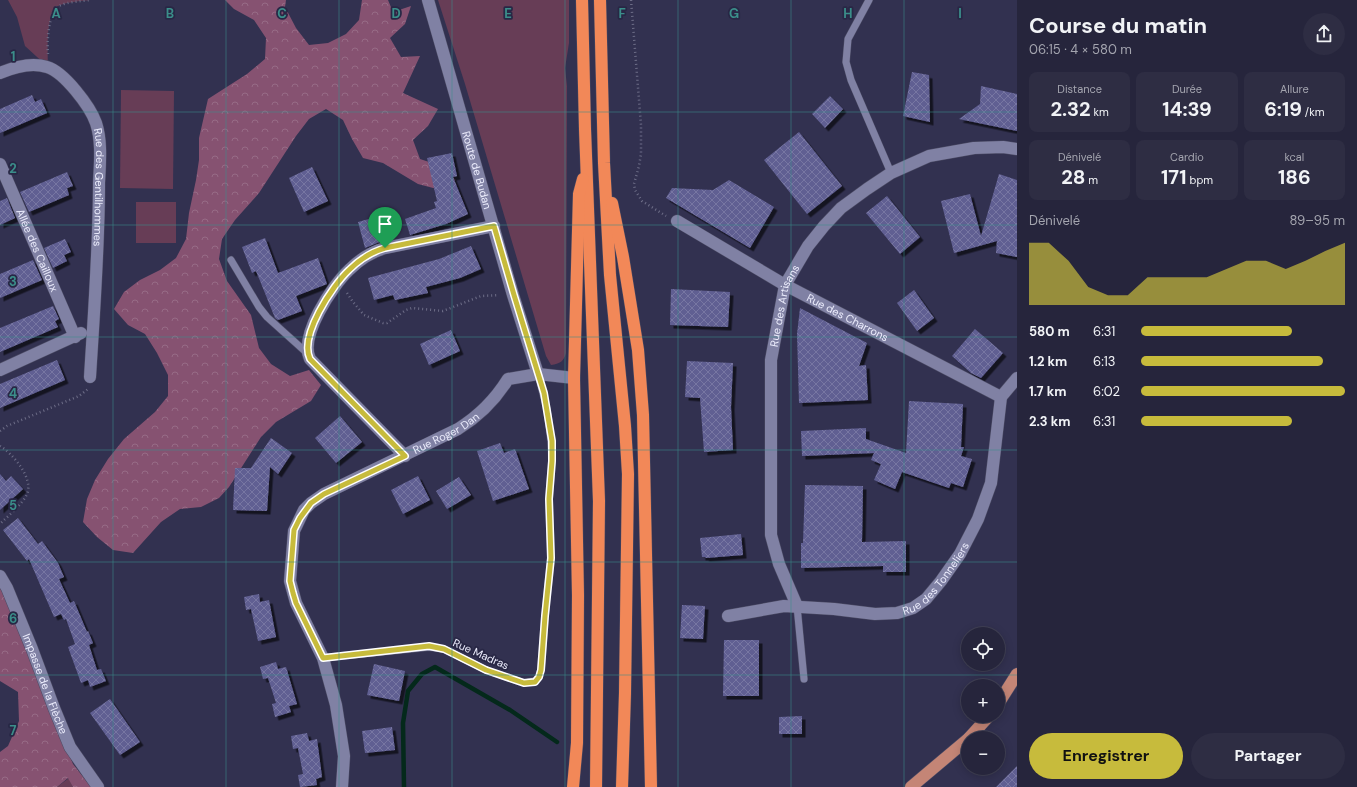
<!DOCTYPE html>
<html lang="fr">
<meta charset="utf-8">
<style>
body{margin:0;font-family:"DM Sans",sans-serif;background:#2e2d43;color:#f1f3f6;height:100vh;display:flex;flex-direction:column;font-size:15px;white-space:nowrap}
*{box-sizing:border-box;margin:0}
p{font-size:13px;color:#a4a5af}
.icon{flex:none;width:22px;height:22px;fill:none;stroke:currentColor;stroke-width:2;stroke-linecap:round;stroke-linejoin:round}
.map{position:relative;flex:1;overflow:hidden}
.details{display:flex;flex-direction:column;background:#26253c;width:340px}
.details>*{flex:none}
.tools{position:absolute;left:961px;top:627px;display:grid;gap:8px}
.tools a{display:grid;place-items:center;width:44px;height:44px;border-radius:50%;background:#26253c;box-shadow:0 2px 10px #0003,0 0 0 1px #424256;font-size:20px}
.pin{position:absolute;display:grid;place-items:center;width:34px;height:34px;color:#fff;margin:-41px -17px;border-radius:50% 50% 50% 0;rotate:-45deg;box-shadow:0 0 4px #0007}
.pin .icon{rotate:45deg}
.round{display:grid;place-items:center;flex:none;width:42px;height:42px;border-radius:21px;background:#2e2d43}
.head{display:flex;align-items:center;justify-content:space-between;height:68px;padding:0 12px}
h1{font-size:22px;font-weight:700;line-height:30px}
.metrics{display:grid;grid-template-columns:repeat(3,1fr);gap:6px;height:68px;padding:4px 12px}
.metrics div{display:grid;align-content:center;border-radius:8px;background:#2e2d43;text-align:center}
.metrics b{font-size:20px;font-weight:700}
.metrics small{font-size:11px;font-weight:400}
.metrics p{font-size:11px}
.chart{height:112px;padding:8px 12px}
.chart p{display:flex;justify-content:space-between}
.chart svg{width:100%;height:72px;margin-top:4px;fill:#c7bb3c;opacity:.7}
.cta{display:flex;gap:8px;margin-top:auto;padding:8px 12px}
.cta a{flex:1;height:46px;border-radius:24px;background:#c7bb3c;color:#111;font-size:16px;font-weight:700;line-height:46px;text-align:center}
.cta a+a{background:#2e2d43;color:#f1f3f6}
ul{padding:0 12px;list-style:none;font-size:13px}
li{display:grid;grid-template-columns:64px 48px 1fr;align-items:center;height:30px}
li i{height:10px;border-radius:5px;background:#c7bb3c}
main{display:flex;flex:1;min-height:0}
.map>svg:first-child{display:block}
.green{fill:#673d56}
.forest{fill:url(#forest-crowns)}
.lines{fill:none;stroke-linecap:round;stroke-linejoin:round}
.stream{stroke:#04291b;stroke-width:4.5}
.building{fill:url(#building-cross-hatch);filter:url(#shadow)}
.lane-casing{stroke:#4c4c65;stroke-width:8}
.street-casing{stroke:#4c4c65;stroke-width:13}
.primary-casing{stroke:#4c4c65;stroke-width:13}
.highway-casing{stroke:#4c4c65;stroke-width:13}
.path{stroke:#6d6d87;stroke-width:2.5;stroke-dasharray:1 3;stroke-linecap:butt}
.lane{stroke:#8081a4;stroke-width:7}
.street{stroke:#8081a4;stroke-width:12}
.primary{stroke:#c48576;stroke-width:12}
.highway{stroke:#f28858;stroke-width:12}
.route-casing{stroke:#fff;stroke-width:8}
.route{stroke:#c7bb3c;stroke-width:5}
.grid{fill:none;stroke:#3b8e8a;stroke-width:1;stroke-opacity:0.55}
.labels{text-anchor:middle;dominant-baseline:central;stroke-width:3.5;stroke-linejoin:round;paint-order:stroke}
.street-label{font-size:11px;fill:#ebecfc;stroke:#282745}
.grid-label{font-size:13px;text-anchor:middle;font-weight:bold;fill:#3b8e8a;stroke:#282745;stroke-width:3.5;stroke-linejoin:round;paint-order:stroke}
</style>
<main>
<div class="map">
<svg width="1017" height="787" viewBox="0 0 1017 787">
<defs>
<pattern id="forest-crowns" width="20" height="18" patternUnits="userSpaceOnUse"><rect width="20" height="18" fill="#865271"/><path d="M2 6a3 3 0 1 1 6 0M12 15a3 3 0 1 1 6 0" fill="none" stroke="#976b86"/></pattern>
<pattern id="building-cross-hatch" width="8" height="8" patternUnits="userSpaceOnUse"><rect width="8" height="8" fill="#605f92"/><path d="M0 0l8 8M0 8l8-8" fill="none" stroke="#7776a2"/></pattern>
<filter id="shadow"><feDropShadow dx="3.5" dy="3.5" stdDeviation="0" flood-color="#0009"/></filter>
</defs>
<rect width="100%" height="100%" fill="#323150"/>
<g class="green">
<path d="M8,0H90C83,1 63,2 57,7C45,17 48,53 48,67L25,46L17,17Z"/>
<path d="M438,0H569V43L565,68L567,86L566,353C564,361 560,364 551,365L546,356L465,84Z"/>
<polygon points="121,90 174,91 173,189 120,188"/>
<rect x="136" y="202" width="40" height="41"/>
<polygon points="69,778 73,787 57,787"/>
</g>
<g class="forest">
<polygon points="225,0 286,0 285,7 296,28 309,45 328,43 346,34 359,20 362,0 388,0 393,12 411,6 405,24 390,38 401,57 420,56 403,93 438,109 428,126 413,140 420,159 438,165 456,180 437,189 418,184 383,163 363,158 352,139 343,120 326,109 309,119 296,136 259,193 235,220 222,239 219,259 227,281 251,315 259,348 271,364 290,376 309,370 321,385 311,401 276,422 261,437 229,487 219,498 201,507 180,509 161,522 133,553 113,550 97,537 83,522 87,499 95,480 108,459 124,439 155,412 168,396 168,375 157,353 145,334 128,325 114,309 124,292 140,280 160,270 176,258 186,239 189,213 196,180 199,160 199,138 208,99 247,74 265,59 266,38 254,20 234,9"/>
<polygon points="0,585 73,764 91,787 73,787 68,778 57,787 0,787 0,752 8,746 19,721 18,692 0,681"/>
</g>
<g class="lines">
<polyline class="stream" points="404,787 403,723 408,691 422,674 435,667 510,710 557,742"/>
</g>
<g class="building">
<polygon points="912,72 929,75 930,122 903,116"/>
<polygon points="981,86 1017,94 1017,131 959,119 980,104"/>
<polygon points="32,95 35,102 41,99 47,113 0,133 0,109"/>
<polygon points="830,96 843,109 825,128 812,114"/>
<polygon points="799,132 842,186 807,214 764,160"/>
<polygon points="452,153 457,176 453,177 468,214 446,224 410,235 405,219 436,208 434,202 437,201 427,158"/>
<polygon points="312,167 328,201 304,212 289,178"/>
<polygon points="67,172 73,186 67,188 69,195 29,212 20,192"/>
<polygon points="999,174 1017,180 1017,257 996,253 997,241 954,253 941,201 970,194 981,236"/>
<polygon points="729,180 774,207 750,248 666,198 672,188 713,190"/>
<polygon points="887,196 920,237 900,254 866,213"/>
<polygon points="7,198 15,218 0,225 0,201"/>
<polygon points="376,217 382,241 365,248 358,222"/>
<polygon points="265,238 278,273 318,258 327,284 296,296 302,311 278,320 275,318 256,271 252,273 242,247"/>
<polygon points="65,239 71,252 64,255 67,261 53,268 44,248"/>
<polygon points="471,246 481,269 460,278 426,287 428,293 395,300 393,295 374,300 368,278 439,259"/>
<polygon points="33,260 42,280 0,298 0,274"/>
<polygon points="671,289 730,292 728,327 670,325"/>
<polygon points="914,290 934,318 917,331 897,303"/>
<polygon points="53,306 59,319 55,321 58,327 0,352 0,328"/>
<polygon points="800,308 867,343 859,366 866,365 868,400 799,403 797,334"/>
<polygon points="975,329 1003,353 981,378 971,373 952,356"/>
<polygon points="451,330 460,351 429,365 420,344"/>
<polygon points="57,360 65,380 0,408 0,384"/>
<polygon points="687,361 733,363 731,407 733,450 704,452 700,398 685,397"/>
<polygon points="909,401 963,404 961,447 964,447 961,456 972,459 963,487 951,483 949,488 902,472 895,489 874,480 881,464 871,460 874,453 802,456 801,431 866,428 866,439 906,453"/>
<polygon points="340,416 362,442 336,463 315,438"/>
<polygon points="271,438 292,453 278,474 270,467 267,511 233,510 235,468 251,468"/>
<polygon points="500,443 504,453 515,449 529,489 493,501 477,451"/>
<polygon points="0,474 6,481 11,476 23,489 0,510"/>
<polygon points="418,476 430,500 403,514 391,490"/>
<polygon points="459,477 471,495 447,509 436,491"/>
<polygon points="805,485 863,486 862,542 906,541 906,572 883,572 883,566 801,568 801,543 803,543"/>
<polygon points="18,518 38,544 42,541 58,563 64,577 59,579 70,603 74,601 87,632 88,631 93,643 89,645 97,670 101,669 106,681 90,687 88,680 81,683 68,647 75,644 66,619 64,620 61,614 54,617 29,559 27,561 3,530"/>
<polygon points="741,534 743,555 706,558 705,557 702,557 700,538"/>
<polygon points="259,594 260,602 269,600 276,637 258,641 251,609 246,610 244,597"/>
<polygon points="682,605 705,606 703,639 680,638"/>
<polygon points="724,640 759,640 759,696 723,696"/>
<polygon points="276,662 278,669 286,667 297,704 289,706 291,712 275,717 272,704 276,703 268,678 263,679 260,667"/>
<polygon points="374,664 405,671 399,701 367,695"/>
<polygon points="110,699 140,742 120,755 90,713"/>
<polygon points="802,716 802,734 779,734 779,717"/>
<polygon points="392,727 395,750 365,753 362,731"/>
<polygon points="307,733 309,741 317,739 322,777 316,779 317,785 300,787 298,775 303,774 298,748 293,749 291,736"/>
<polygon points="1017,766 1017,787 996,787"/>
</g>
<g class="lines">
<defs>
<g id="lane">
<polyline points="869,0 848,39 846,62 851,80 891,173"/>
<polyline points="231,260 259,307 267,317 307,353"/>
<polyline points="797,606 804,679"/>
<polyline points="323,658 429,647 444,649 486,670 524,683 535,681 539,677 541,670 545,616 551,558 549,499 552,461 551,441 547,409 538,374"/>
</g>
<g id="street">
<path id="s1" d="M428,0L513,295L538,374"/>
<path id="s2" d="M0,73C14,67 32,62 47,67C64,72 90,106 96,123C102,141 100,163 99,183C99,247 94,312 90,377"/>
<path id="s3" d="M0,164L75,337"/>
<path id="s4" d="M677,221L785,285L1001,397"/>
<polyline points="0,370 81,333"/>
<path d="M405,456L310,359C299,336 332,286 349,270C359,260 371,252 385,248L494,226"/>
<path id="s5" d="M0,576L7,588L32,649L54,708L70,747L98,787"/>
<path id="s6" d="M797,606L779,564L771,535V360L785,285L808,246L824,226L841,208L867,189L891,173L929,156L974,148L1003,147L1017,149"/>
<path id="s7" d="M728,616L784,606L834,609L875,614L897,613L913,608L926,599L941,581L960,554L978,519L991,483L1001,397L1017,378"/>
<path id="s8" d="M342,787L344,756L336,705L323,658L296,603L290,581L294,531L304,510L311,503L324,494L458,429C479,416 495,400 508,379L538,374L574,378"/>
</g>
<g id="primary">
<polyline points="998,704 1017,674"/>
<polyline points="969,738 989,716"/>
<polyline points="911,787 968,739"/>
</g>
<g id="highway">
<polyline points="582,0 585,129 599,501 596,787"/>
<polyline points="600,0 604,163 610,275 625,426 628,474 625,693 622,787"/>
<polyline points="612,203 623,257 638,350 643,415 651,787"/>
<polyline points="573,787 577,743 578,595 574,378 579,194 583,179"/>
</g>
</defs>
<use href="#lane" class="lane-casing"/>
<use href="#street" class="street-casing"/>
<use href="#primary" class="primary-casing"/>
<use href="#highway" class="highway-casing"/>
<g class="path">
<polyline points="631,0 641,125 641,154 639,166 634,184 635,190 642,201 666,216"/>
<path d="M48,54C47,43 48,12 59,6C66,2 82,1 90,0"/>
<polyline points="347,293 353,302 364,315 383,323 387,323 406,310 412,308 443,311 481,296 499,295"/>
<polyline points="0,431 7,426 79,396 88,389"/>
<path d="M0,446C12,453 34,478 27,494C22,505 9,515 0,524"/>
</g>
<use href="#lane" class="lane"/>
<use href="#street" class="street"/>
<use href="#primary" class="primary"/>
<use href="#highway" class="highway"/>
</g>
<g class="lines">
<defs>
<path id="route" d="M494,226L514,295L544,393L552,441V461L549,499L551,558L545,616L541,670L539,677L535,682L524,683L486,670L444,649L429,646L323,658L296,603L293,593L290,581L294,530L300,518L311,503L324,494L405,456L310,359C299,336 332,286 349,270C359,260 371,252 385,248Z"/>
</defs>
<use href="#route" class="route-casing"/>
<use href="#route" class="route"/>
</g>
<path class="grid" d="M113,0V787M226,0V787M339,0V787M452,0V787M565,0V787M678,0V787M791,0V787M904,0V787M0,112H1017M0,225H1017M0,337H1017M0,450H1017M0,562H1017M0,675H1017"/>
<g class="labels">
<g class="street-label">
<text stroke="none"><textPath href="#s1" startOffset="177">Route de Budan</textPath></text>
<text stroke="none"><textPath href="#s2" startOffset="189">Rue des Gentilhommes</textPath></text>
<text stroke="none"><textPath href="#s3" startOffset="94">Allée des Cailloux</textPath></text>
<text stroke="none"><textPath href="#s6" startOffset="307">Rue des Artisans</textPath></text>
<text stroke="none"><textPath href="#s4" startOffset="196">Rue des Charrons</textPath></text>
<text stroke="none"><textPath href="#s8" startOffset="451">Rue Roger Dan</textPath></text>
<text stroke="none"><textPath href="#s7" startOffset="224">Rue des Tonneliers</textPath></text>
<text transform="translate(481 654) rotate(24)">Rue Madras</text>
<text stroke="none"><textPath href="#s5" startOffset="117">Impasse de la Flèche</textPath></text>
</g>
</g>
<g class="grid-label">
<text x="56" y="18">A</text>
<text x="170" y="18">B</text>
<text x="282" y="18">C</text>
<text x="396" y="18">D</text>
<text x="508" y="18">E</text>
<text x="622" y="18">F</text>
<text x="734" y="18">G</text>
<text x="848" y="18">H</text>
<text x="960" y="18">I</text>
<text x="13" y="61">1</text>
<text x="13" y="173">2</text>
<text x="13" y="286">3</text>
<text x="13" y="398">4</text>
<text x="13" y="510">5</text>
<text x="13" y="623">6</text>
<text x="13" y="735">7</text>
</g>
</svg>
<div class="tools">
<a><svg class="icon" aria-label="locate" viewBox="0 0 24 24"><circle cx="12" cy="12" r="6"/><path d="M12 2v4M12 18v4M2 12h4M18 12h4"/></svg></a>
<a>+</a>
<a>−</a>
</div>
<div class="pin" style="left:385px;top:248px;background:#1e9e55"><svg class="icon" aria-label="arrive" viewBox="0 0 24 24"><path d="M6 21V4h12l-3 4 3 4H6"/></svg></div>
</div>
<section class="details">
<div class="head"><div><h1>Course du matin</h1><p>06:15 · 4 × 580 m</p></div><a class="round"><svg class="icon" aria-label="share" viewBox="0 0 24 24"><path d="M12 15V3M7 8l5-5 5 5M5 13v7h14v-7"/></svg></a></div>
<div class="metrics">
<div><p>Distance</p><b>2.32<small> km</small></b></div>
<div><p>Durée</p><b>14:39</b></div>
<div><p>Allure</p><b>6:19<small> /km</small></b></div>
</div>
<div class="metrics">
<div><p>Dénivelé</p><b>28<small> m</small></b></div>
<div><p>Cardio</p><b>171<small> bpm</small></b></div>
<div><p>kcal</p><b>186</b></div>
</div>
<div class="chart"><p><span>Dénivelé</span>89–95 m</p>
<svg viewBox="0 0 160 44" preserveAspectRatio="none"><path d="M0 44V6L10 6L20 17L30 33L40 38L50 38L60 27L70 27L80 27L90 27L100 22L110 17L120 17L130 22L140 17L150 11L160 6V44z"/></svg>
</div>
<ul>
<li><b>580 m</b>6:31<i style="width:74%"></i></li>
<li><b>1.2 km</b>6:13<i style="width:89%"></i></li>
<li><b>1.7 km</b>6:02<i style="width:100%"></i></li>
<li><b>2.3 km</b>6:31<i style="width:74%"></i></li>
</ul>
<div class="cta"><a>Enregistrer</a><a>Partager</a></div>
</section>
</main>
